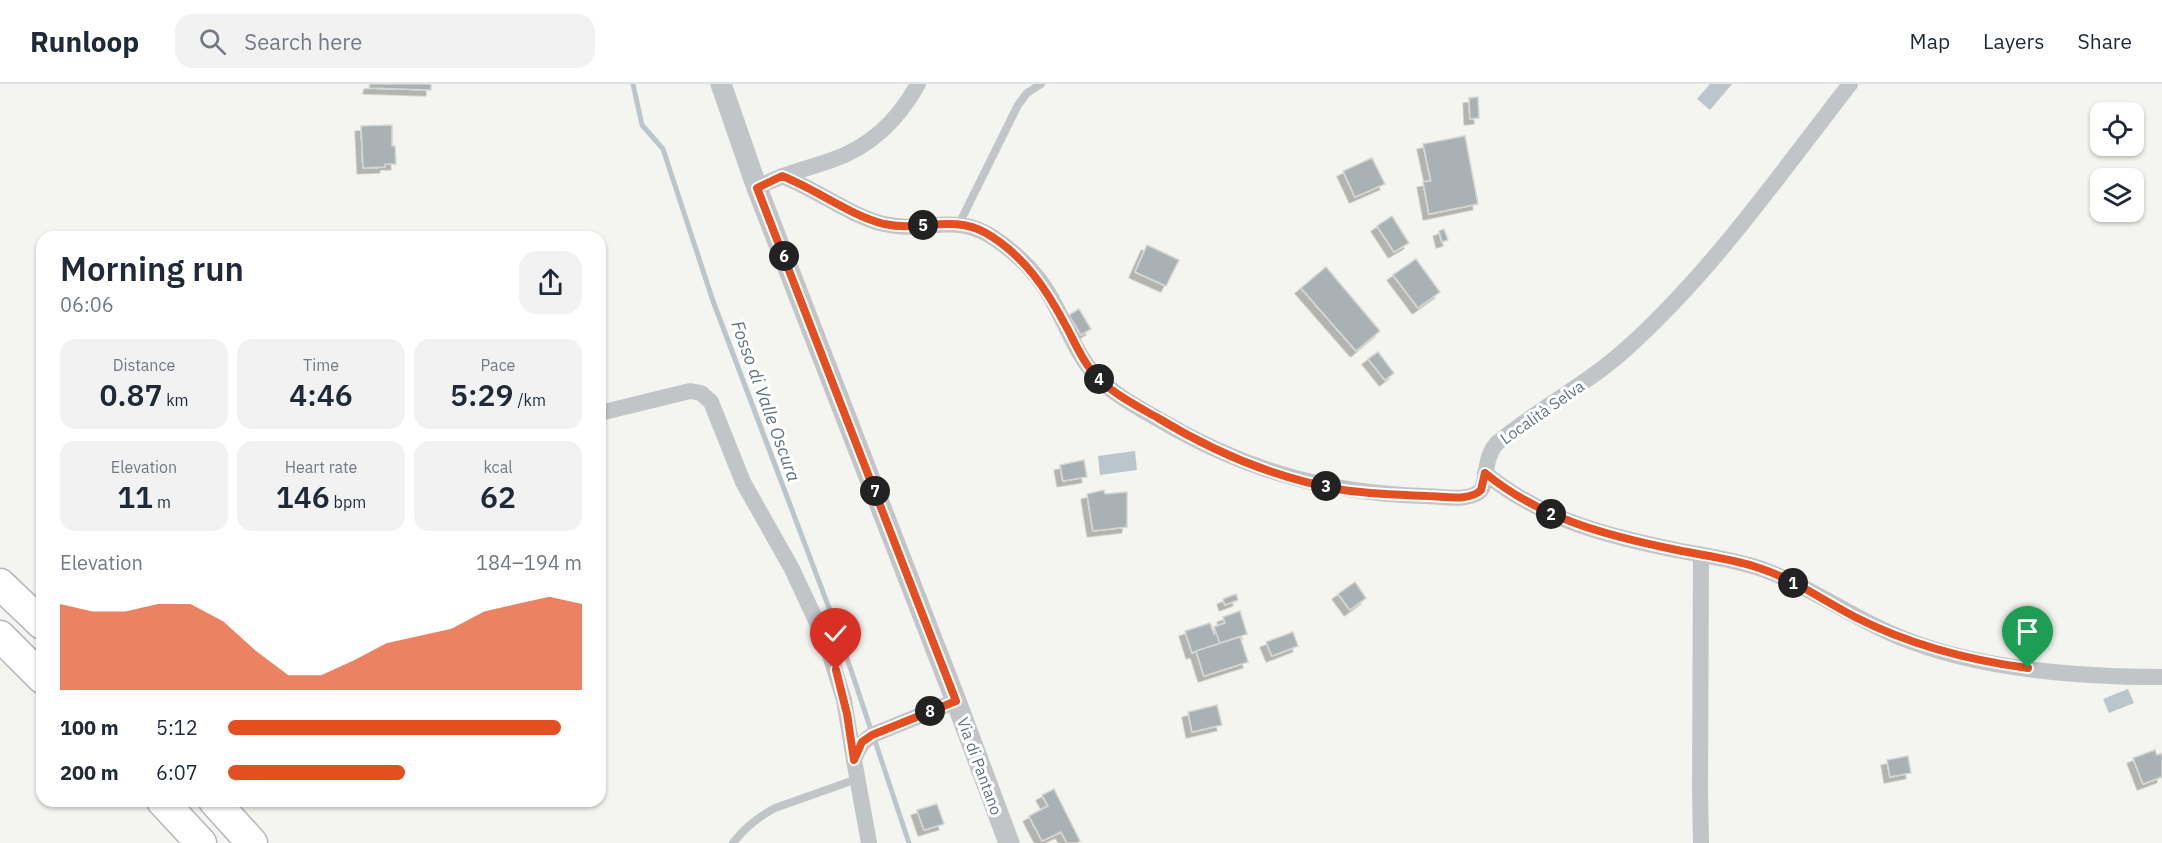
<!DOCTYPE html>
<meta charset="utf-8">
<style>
body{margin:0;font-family:"IBM Plex Sans",sans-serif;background:#f2f2f3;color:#1f2937;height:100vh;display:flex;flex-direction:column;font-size:22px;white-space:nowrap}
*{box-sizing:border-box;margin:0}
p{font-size:20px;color:#747a83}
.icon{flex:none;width:33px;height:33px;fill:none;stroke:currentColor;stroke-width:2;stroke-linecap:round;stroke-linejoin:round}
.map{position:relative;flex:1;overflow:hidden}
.drawer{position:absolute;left:36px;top:147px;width:570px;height:576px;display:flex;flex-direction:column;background:#fff;border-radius:18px;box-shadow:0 2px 4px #0004}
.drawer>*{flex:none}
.buttons{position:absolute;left:2090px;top:18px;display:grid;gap:12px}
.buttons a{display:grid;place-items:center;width:54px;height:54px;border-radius:12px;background:#fff;box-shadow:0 2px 4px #0004;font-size:30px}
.pin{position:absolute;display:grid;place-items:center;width:51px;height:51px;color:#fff;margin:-62px -26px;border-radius:50% 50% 50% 0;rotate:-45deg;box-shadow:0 0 6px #0007}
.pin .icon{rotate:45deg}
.km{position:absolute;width:30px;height:30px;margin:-15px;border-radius:50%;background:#222;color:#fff;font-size:16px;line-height:30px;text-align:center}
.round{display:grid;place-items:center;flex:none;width:63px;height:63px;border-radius:18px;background:#f2f2f3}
.overview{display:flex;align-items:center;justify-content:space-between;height:102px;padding:0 24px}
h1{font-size:33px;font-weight:600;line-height:45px}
.stats{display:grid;grid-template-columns:repeat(3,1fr);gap:9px;height:102px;padding:6px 24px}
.stats div{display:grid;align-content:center;border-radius:15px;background:#f2f2f3;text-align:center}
.stats b{font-size:30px;font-weight:600}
.stats small{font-size:16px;font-weight:400}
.stats p{font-size:16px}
.chart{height:168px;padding:12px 24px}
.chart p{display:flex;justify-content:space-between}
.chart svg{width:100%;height:108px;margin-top:6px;fill:#e34f21;opacity:.7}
ul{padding:0 24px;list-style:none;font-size:20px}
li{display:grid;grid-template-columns:96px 72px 1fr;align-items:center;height:45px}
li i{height:15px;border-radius:8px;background:#e34f21}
header{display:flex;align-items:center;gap:36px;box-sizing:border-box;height:84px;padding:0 30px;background:#fff;border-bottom:2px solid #e0e1e3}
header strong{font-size:28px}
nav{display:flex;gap:33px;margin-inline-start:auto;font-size:21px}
.search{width:420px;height:54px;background:#f2f2f3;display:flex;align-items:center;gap:15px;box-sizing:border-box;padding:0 21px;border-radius:18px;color:#747a83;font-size:22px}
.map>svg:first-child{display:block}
.water{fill:#bac6cb}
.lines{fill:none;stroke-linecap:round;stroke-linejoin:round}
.stream{stroke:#bac6cb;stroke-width:5}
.building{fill:#a9b1b5;stroke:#d5d5d3;stroke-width:1.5;filter:url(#shadow)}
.motorway-casing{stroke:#b4b7ba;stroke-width:33}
.service{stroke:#c1c5c8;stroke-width:8}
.minor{stroke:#c1c5c8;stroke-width:16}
.tertiary{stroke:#c1c5c8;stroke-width:21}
.motorway{stroke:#fff;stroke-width:30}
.route-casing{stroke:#fff;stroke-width:12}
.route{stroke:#e34f21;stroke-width:8}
.labels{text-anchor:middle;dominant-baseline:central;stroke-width:6;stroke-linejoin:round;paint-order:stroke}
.street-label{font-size:16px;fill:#637481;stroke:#fff}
.water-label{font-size:18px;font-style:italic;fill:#5f767f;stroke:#fff}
</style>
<header>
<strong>Runloop</strong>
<div class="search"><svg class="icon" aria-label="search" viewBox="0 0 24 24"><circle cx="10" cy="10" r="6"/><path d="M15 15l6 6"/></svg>Search here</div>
<nav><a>Map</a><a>Layers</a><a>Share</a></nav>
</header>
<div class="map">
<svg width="2162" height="759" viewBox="0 0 2162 759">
<defs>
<filter id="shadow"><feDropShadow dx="-5.5" dy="5.5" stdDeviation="0" flood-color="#0004"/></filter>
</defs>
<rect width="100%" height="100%" fill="#f4f4f0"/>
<g class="water">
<polygon points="1710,0 1732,0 1710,26 1697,15"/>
<polygon points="1135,367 1137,386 1100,391 1098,372"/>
<polygon points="2128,605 2134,619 2109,629 2103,615"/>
</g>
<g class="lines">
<g class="stream">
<polyline points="633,0 642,41 663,65 713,217 840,553 871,646"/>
<polyline points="874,654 909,759"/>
</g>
</g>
<g class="building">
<polygon points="370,0 431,0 431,6 369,4"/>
<polygon points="1478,13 1479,34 1470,35 1469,14"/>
<polygon points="392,41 392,62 395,62 396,80 385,80 385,83 363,84 361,42"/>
<polygon points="1465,52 1478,120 1429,130 1423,98 1431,97 1423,60"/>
<polygon points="1372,74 1385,100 1355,113 1343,87"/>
<polygon points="1392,132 1409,159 1394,168 1377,142"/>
<polygon points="1444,145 1448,156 1442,158 1439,147"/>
<polygon points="1147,161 1179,176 1166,202 1135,188"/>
<polygon points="1416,175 1440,208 1418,224 1393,191"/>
<polygon points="1326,183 1380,247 1356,267 1301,204"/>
<polygon points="1079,225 1091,245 1081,251 1069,231"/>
<polygon points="1378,268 1394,289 1385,296 1368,275"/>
<polygon points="1084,376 1087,393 1063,397 1060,381"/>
<polygon points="1104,406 1105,410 1127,408 1127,443 1093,447 1087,410"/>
<polygon points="1355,498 1366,514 1350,526 1338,510"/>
<polygon points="1236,510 1238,516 1225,521 1223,515"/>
<polygon points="1240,527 1247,550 1220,559 1214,543 1225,539 1223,533"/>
<polygon points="1210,539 1214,550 1216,549 1220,559 1192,569 1185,547"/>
<polygon points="1293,548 1298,562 1272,572 1266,558"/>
<polygon points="1240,553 1248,578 1204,592 1196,567"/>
<polygon points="1217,621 1222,641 1192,648 1188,628"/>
<polygon points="2155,666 2157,671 2162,669 2162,693 2143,700 2133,674"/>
<polygon points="1908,672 1911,689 1890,693 1887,676"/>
<polygon points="1054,705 1080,757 1077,759 1067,759 1061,748 1042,757 1029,732 1048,722 1042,711"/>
<polygon points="937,720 944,740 924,746 917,726"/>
</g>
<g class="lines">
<defs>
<g id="motorway">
<polyline points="0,500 42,540"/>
<polyline points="0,552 42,594"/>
<polyline points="162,717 201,759"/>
<polyline points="214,717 252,759"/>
</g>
</defs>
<use href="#motorway" class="motorway-casing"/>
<g class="service">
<polyline points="959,140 1018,21 1027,9 1041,0"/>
<path d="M733,759C745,743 758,733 775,724L857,695"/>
</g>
<g class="minor">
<path d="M782,92C816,105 850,132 884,140C926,150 953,127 994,154C1016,169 1037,189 1050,212C1066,239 1076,272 1098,294C1115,311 1137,323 1158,335C1244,386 1325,409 1425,412C1440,412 1466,418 1479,408C1489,400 1482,375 1497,359C1538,325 1586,301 1626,265C1712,188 1779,91 1850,0"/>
<path d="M757,104C781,90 807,85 832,76C870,63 899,35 918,0"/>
<polyline points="600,329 690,307 701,309 711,318 743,398 792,485 826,558 844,616 854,676"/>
<path d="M1485,389C1542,436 1610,453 1681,467C1708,472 1736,476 1762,485C1809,502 1851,533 1897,552C1975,585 2078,593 2162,593"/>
<polyline points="1701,471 1700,707 1701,759"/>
<path d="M869,759L854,676C858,665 862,658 872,651L956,617"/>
</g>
<polyline class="tertiary" points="721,0 757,104 956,617 1009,759"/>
<use href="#motorway" class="motorway"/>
</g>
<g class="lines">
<defs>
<path id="route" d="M836,586L847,630L854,676L862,658L872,651L956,617L757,104L782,92C816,105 849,131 884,140C919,148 953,130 986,149C1025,172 1047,206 1067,244C1076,261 1084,280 1098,294C1115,311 1137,322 1158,334C1214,368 1277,395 1343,406C1371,410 1400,411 1428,412C1444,412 1469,418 1481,406L1485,389C1541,435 1608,452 1677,466C1706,472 1735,475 1762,485C1795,496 1824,517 1855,533C1910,561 1967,576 2028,584"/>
</defs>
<use href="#route" class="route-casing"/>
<use href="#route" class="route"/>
</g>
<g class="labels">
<g class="street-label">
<text transform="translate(1542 328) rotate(-35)">Località Selva</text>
<text transform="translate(980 682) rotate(70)">Via di Pantano</text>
</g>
<g class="water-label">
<text transform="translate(766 317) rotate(70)">Fosso di Valle Oscura</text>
</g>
</g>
</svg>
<div class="buttons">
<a><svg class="icon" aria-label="locate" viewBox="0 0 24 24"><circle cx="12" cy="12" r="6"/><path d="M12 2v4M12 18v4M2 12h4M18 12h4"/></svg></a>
<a><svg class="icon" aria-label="layers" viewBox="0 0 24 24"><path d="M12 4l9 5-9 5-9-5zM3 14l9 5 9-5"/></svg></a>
</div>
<div class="pin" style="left:2028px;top:584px;background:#1e9e55"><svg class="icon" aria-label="arrive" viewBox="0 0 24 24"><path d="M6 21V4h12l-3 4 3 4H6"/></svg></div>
<div class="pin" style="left:836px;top:586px;background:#d93025"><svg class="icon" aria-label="check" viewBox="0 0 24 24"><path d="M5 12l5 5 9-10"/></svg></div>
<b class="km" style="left:1793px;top:499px">1</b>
<b class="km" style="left:1551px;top:430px">2</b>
<b class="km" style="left:1326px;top:402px">3</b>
<b class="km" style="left:1099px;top:295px">4</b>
<b class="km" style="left:923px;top:141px">5</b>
<b class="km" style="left:784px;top:172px">6</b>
<b class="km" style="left:875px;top:407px">7</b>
<b class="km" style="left:930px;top:627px">8</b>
<section class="drawer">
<div class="overview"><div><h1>Morning run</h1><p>06:06</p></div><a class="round"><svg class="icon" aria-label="share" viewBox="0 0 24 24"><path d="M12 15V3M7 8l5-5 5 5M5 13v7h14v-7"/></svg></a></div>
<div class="stats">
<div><p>Distance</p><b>0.87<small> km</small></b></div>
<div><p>Time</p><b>4:46</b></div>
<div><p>Pace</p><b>5:29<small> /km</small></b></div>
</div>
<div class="stats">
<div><p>Elevation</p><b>11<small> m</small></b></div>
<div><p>Heart rate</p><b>146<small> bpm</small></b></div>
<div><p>kcal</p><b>62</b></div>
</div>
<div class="chart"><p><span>Elevation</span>184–194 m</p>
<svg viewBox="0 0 160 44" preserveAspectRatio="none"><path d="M0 44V9L10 12L20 12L30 9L40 9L50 16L60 28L70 38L80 38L90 32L100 25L110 22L120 19L130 12L140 9L150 6L160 9V44z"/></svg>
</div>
<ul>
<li><b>100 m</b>5:12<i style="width:94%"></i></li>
<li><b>200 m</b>6:07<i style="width:50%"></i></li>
</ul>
</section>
</div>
